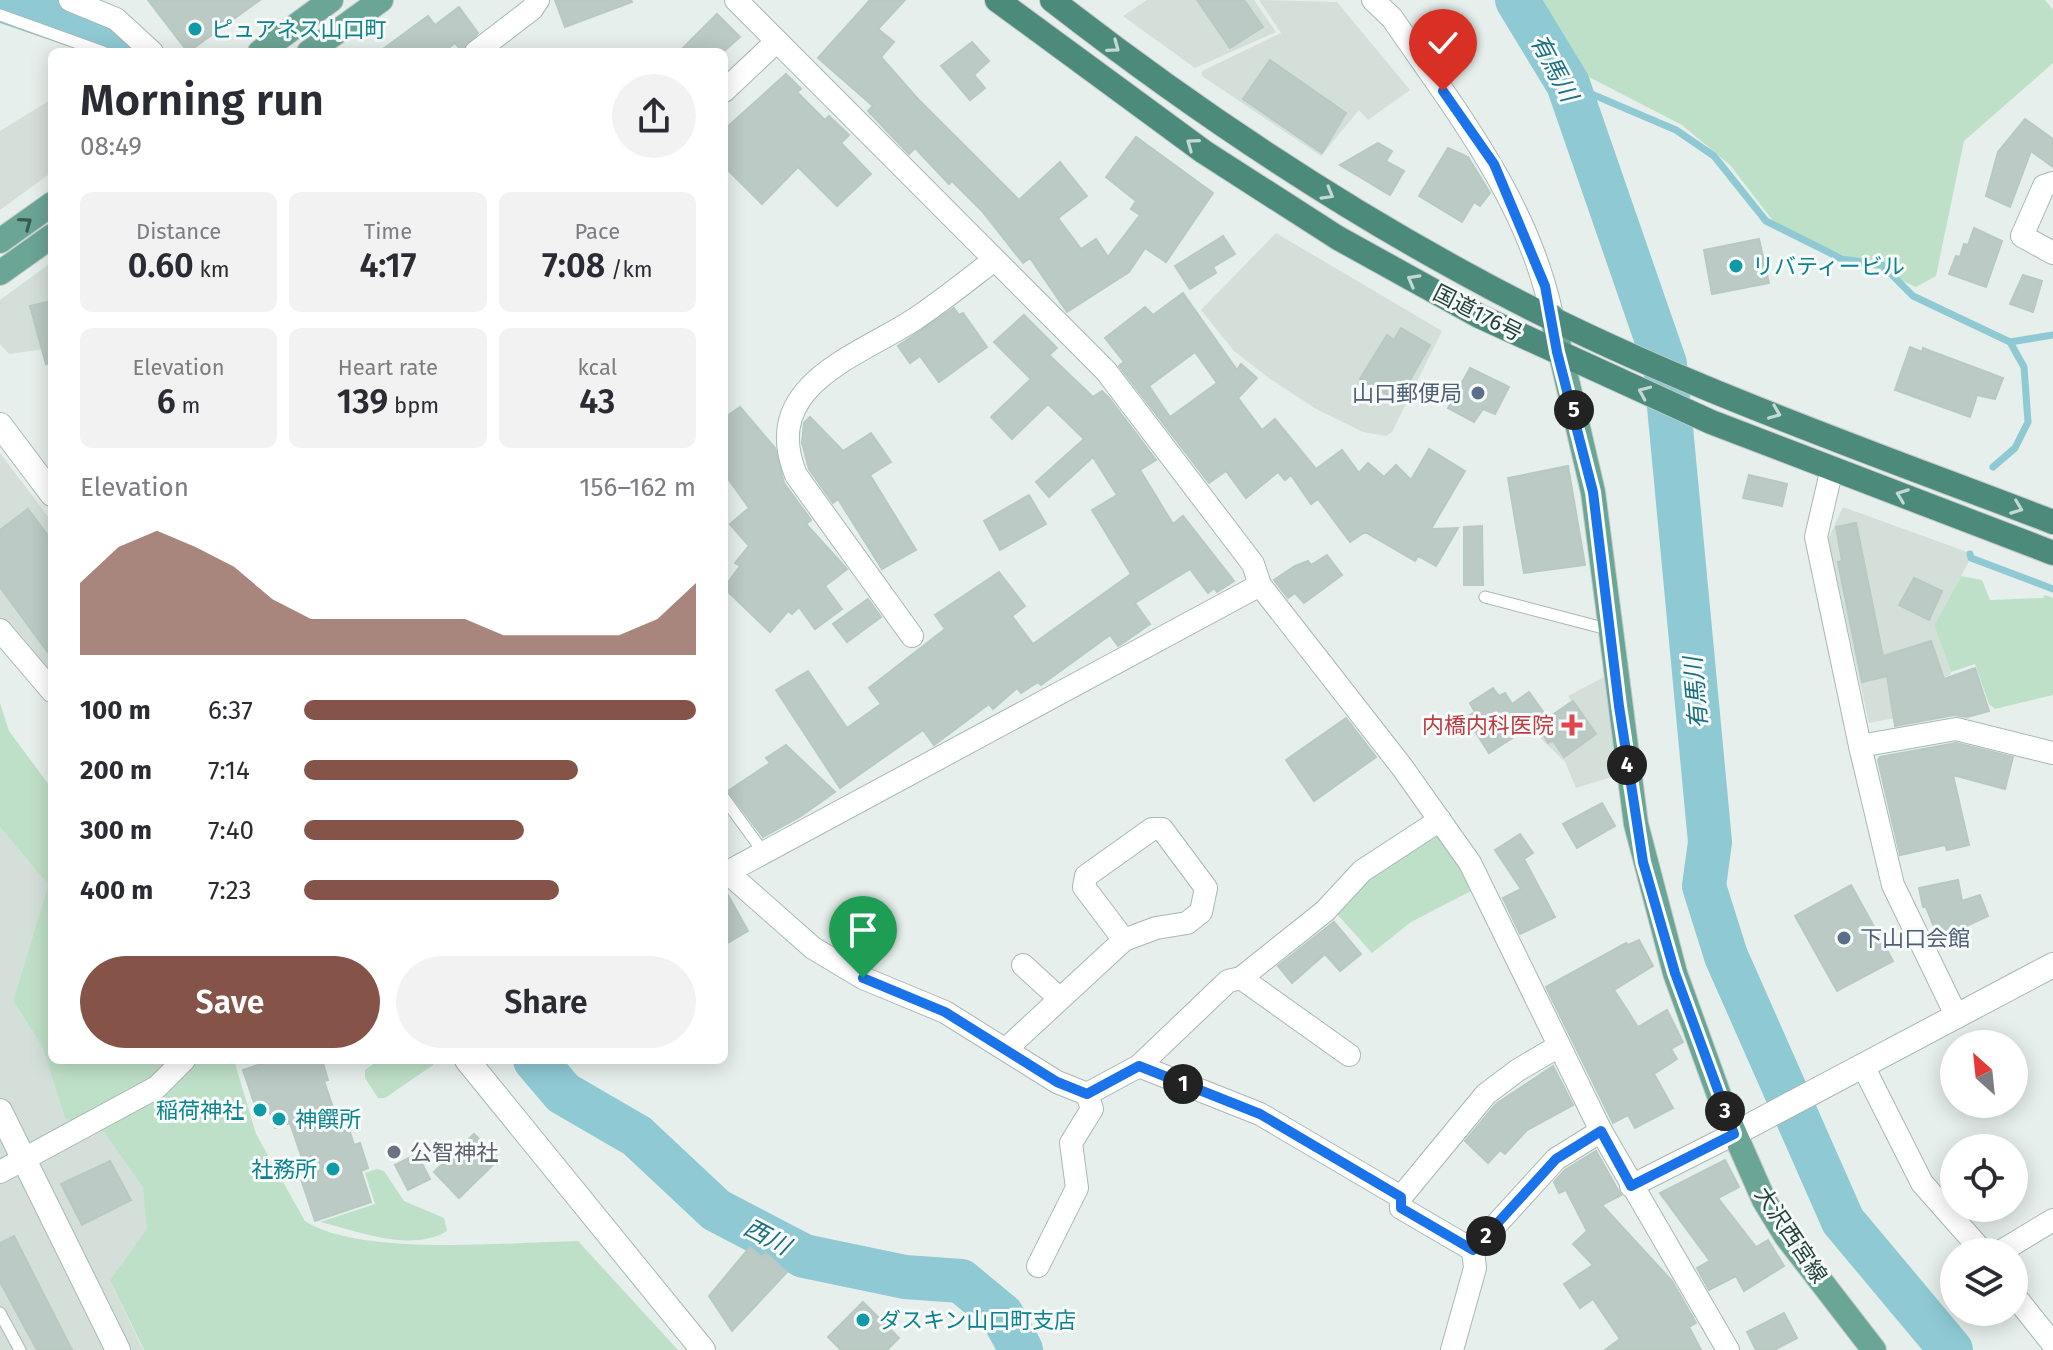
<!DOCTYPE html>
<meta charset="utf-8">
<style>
body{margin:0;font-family:"Fira Sans","Noto Sans JP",sans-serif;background:#f2f2f3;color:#2b2b33;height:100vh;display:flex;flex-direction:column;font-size:30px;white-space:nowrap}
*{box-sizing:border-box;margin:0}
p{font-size:26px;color:#7c7c81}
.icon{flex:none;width:44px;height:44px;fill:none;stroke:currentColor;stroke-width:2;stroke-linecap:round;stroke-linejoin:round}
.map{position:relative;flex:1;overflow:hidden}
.details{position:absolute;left:48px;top:48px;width:680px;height:1016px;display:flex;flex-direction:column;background:#fff;border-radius:12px;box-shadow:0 4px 20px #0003}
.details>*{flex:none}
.needle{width:52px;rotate:333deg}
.controls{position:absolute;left:1940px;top:1030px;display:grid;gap:16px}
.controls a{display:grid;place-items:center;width:88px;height:88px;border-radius:50%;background:#fff;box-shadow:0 4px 20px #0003;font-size:40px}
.pin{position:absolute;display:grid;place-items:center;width:68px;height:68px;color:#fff;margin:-82px -34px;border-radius:50% 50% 50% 0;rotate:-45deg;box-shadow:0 0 8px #0007}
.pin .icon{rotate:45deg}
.km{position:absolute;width:40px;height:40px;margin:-20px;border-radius:50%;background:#222;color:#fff;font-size:22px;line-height:40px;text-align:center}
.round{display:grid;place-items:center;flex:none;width:84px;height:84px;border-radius:42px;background:#f2f2f3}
.overview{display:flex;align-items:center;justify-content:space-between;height:136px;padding:0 32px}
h1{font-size:44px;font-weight:600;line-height:60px}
.stats{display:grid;grid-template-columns:repeat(3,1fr);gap:12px;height:136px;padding:8px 32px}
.stats div{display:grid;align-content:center;border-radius:12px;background:#f2f2f3;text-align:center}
.stats b{font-size:34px;font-weight:600}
.stats small{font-size:22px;font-weight:400}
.stats p{font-size:22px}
.chart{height:224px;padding:16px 32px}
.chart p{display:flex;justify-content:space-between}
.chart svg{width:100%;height:144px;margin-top:8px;fill:#855347;opacity:.7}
.action{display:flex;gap:16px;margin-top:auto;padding:16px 32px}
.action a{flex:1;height:92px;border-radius:48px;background:#855347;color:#fff;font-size:32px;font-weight:600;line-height:92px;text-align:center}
.action a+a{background:#f2f2f3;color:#2b2b33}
ul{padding:0 32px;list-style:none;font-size:26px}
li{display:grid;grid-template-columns:128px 96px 1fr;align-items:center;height:60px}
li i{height:20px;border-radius:10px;background:#855347}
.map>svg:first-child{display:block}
.built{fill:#d4dfda}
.green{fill:#bfe0c8}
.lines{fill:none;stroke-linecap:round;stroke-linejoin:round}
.stream{stroke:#8ec9d4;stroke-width:7}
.river{stroke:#8ec9d4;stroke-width:44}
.building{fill:#bbcac4;stroke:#b8c9c2;stroke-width:2;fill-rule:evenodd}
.service-casing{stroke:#a8b8b2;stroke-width:13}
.minor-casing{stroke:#a8b8b2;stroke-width:24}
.tertiary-casing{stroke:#a8b8b2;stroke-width:26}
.primary-casing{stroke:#c2cac8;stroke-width:26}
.trunk-casing{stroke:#c2cac8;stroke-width:26}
.service{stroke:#fff;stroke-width:11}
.minor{stroke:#fff;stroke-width:22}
.tertiary{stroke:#fff;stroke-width:24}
.primary{stroke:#6aa596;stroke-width:24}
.trunk{stroke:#4c8a7c;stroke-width:24}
.oneway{stroke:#c4d9d4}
.oneway2{stroke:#365b51}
.route-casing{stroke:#fff;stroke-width:16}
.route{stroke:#1a73e8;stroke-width:10}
.culture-dot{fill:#0f9aa8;stroke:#f7fbf9;stroke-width:3}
.service-dot{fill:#5c6f8a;stroke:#f7fbf9;stroke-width:3}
.health-dot{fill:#e0444e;stroke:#f7fbf9;stroke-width:3}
.worship-dot{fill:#6b7280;stroke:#f7fbf9;stroke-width:3}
.labels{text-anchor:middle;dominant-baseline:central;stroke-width:6;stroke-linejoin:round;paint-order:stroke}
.culture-label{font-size:22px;fill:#0d838f;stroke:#f7fbf9;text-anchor:start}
.street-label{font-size:22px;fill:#24423a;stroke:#f7fbf9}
.service-label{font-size:22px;fill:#4e5e75;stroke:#f7fbf9;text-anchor:end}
.health-label{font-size:22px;fill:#be3a42;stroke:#f7fbf9;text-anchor:end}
.worship-label{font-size:22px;fill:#5b616d;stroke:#f7fbf9;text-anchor:start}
.water-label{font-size:24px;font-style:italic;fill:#1c6f80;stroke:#f7fbf9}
</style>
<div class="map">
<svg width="2053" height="1350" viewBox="0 0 2053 1350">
<rect width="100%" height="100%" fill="#e6efeb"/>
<g class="built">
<polygon points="1147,0 1254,0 1276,32 1195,68 1123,16"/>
<polygon points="1259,0 1337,2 1410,90 1368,120 1359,110 1321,156 1202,76 1202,71 1281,33"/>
<polygon points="52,99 52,172 0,210 0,131"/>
<polygon points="1276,233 1442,331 1392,432 1386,436 1363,432 1316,409 1269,378 1234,351 1201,310"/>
<polygon points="52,262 52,348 9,354 0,344 0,300"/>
<polygon points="0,453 52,522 52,673 0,619"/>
<polygon points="1843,507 1973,554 1934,625 1951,672 1950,675 1924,685 1930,711 1869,723 1828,539"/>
<polygon points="1606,676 1618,775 1576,788 1565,762 1531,729 1571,701 1568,696"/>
<polygon points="0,827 48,885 13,1001 42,1046 65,1117 104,1132 143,1188 148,1229 110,1280 143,1350 0,1350"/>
</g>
<g class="green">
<polygon points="1529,0 2045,0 2053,10 2053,63 1964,141 1936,276 1916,287 1777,226 1730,165 1682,125 1587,76"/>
<polygon points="1961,576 1982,580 1990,600 2043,598 2045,595 2053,598 2053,695 1995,709 1989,704 1975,664 1951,672 1934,625"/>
<path d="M0,703L9,731L52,789V1060H234L256,1134L305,1221C360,1257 511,1242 578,1241L678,1350H144L110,1280L147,1229L143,1188L104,1132L65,1118L42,1046L13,1001L48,885L0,827Z"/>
<polygon points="1434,832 1440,834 1473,890 1411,922 1372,953 1337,914 1367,876"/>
<polygon points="379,1060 435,1060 433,1065 385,1098 378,1098 365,1078 365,1070"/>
<path d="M377,1169L384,1171L404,1201L444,1218L447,1231C411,1253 358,1231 320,1222L375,1204L365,1173Z"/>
</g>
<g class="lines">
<g class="stream">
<polyline points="1568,84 1676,130 1714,156 1766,221 1842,259 1882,265 1913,296 2010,342 2024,367 2028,422 2015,448 1993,467"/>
<polyline points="2010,342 2053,335"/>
<polyline points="1970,554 1971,558 2053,589"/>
</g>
<g class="river">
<polyline points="1,0 97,33 124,52"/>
<polyline points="1517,0 1568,84 1665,364 1710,842 1704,886 1726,956 1843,1221 1951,1350"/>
<polyline points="535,1060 563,1093 637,1136 716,1210 804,1256 905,1277 961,1281 1002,1315 1021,1350"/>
</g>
</g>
<g class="building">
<polygon points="148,0 260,0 188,52"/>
<polygon points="555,0 631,0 632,2 565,27"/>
<polygon points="870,0 905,0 878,29 894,42 881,57 917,98 1019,200 1060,162 1087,196 1058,218 1081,249 1096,239 1108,257 1140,215 1131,209 1136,201 1106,177 1136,137 1213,193 1166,262 1145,248 1129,272 1067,312 1030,258 1023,263 982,211 952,181 949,184 915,148 909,154 868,111 873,106 818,58"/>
<polygon points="1197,0 1244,0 1263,27 1230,48"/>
<polygon points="459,7 478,33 462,51 455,43 443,52 379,52 428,16 435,25"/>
<polygon points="717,14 740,37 723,52 679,52"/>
<polygon points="972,42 989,61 974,75 985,88 970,100 941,66"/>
<polygon points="1270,60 1346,113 1322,153 1243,99"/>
<polygon points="786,74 801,89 797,92 825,120 829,116 849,135 841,143 871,174 837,206 798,167 762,204 724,166 724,130"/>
<polygon points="2025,119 2053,139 2053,167 2031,151 2010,207 1986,196 1998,152"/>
<polygon points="1378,143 1392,151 1386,161 1404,171 1390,195 1340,165"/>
<polygon points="1448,148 1468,157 1490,193 1480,206 1474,202 1462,222 1419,196"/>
<polygon points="1974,228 2002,241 1986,287 1949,274 1956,256 1960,257 1964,244 1968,245"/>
<polygon points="1223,236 1235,254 1213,267 1216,273 1190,289 1175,266"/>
<polygon points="1759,239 1769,283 1712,294 1704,250"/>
<polygon points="2023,275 2042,281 2033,312 2010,304"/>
<path d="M1183,293L1237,370L1241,364L1257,378L1238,398L1262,430L1275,419L1316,469L1342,450L1359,473L1368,463L1384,477L1396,465L1411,480L1429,449L1465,471L1431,529L1458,528L1436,566L1418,556L1415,561L1365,532L1350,542L1318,499L1311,504L1291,475L1285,480L1278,472L1246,498L1226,471L1209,483L1119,366L1124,362L1105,338L1145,307L1153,315ZM1195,352L1217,383L1170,417L1149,386Z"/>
<polygon points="52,301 52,363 46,364 30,306"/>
<polygon points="954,308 959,315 963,313 987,347 939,382 920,356 910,363 898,346"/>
<polygon points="1024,315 1057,348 1049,355 1093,397 1102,391 1109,398 1156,460 1140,470 1173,524 1183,516 1234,581 1217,592 1214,588 1208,593 1190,569 1135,603 1150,624 1123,643 1118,646 1110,635 1041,685 1038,682 1021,693 1017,688 993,709 989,704 934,745 923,730 840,788 776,690 808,671 847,728 881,704 869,688 945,629 935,615 999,572 1025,606 1012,616 1033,644 1131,574 1092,510 1117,495 1093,457 1049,497 1036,482 1084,439 1048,404 1012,439 991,417 1031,379 994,342"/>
<polygon points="1401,328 1430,345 1398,401 1360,379 1387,335 1394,340"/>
<polygon points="1910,347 1922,352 1923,348 2003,378 1995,399 1977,395 1970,417 1895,390"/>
<polygon points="1470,368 1509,387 1495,414 1483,409 1474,422 1448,408"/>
<polygon points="740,407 775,448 784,483 811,520 806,524 847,569 825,586 842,609 815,629 799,607 792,614 788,611 770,632 724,588 740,566 735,563 749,546 730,524 749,508 724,473 724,418"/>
<polygon points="810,417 843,451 871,433 891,462 870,475 916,550 882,569 838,499 833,503 809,469 802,443 804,423"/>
<polygon points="1568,466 1585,565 1524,573 1508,478"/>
<polygon points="1749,475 1787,484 1782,506 1743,498"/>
<polygon points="1029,495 1046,524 1000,550 984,521"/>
<polygon points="28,509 52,541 52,658 0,587 0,530"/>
<polygon points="1856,523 1883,656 1931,641 1944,679 1975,668 1989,711 1967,717 1954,715 1895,726 1887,676 1862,682 1838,562 1842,561 1836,527"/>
<polygon points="1482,526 1483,585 1464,585 1464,527"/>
<polygon points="1327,555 1342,575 1304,603 1295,593 1288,598 1274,580 1295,566 1308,561 1311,565"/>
<polygon points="1914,578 1942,591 1929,620 1899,605"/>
<polygon points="868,599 881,617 847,642 833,624"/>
<polygon points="1493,688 1499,696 1505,693 1512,704 1529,692 1546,716 1489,753 1466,717 1475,712 1470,703"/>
<polygon points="1573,701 1596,734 1564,757 1553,741 1548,743 1538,725"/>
<polygon points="1346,718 1376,757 1314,801 1286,760"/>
<polygon points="1956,743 2013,757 2005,789 1953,775 1969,845 1947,850 1945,845 1900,855 1878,760 1880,757"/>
<polygon points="786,745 835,792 801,816 763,837 728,791 770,763 766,758"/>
<polygon points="1602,803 1615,826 1577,848 1563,824"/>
<polygon points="1520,834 1533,853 1524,859 1555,917 1520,934 1503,898 1521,889 1495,850"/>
<polygon points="1958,880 1962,901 1980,895 1988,916 1939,939 1926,907 1923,907 1919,888"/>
<polygon points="1851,885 1893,961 1837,991 1795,916"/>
<polygon points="724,888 748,931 724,945"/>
<polygon points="1334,922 1361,954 1340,971 1325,954 1292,983 1278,966"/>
<polygon points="1639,940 1653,966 1614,990 1638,1027 1667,1010 1683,1042 1671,1049 1677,1059 1654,1074 1673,1108 1635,1128 1628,1115 1613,1123 1546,987 1626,943 1628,945"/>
<polygon points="272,1060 322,1060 328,1080 324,1081 337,1119 345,1116 354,1145 360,1143 368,1168 361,1171 371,1202 315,1221 298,1170 305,1167 290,1123 275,1128 269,1110 258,1114 243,1070"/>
<polygon points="1553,1066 1573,1105 1527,1130 1505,1154 1500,1150 1488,1163 1465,1141 1496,1104"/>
<polygon points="474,1134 499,1159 459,1198 434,1172"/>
<polygon points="1596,1151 1621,1195 1602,1205 1672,1281 1696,1323 1689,1327 1701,1350 1605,1350 1620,1339 1593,1299 1580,1308 1564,1284 1593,1265 1573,1244 1587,1231 1566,1190 1559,1193 1554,1182 1565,1170"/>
<polygon points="417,1154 430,1179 408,1190 395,1165"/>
<polygon points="1725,1160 1739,1187 1718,1198 1756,1247 1768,1240 1784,1266 1744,1291 1736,1276 1709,1290 1697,1268 1710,1261 1660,1193"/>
<polygon points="110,1161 131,1200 82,1225 61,1184"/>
<polygon points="14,1236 72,1350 37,1350 0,1282 0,1243"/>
<polygon points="750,1247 762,1257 766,1253 787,1272 732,1331 709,1296"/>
<polygon points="863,1302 899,1338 887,1350 841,1350 828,1337"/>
<polygon points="1784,1313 1797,1338 1774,1350 1756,1350 1747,1332"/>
</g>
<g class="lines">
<defs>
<g id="service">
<polyline points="0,15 103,52"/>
<polyline points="1485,597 1611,630"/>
<polyline points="724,798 764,853"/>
<polyline points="0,1313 20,1350"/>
</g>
<g id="minor">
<polyline points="70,0 116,19 152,52"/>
<polyline points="736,0 1106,371 1253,564 1260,585 1402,767 1470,863 1601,1131 1728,1350"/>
<path d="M1373,0L1392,18C1456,111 1529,203 1552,316"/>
<polyline points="476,52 532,9 538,0"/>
<polyline points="724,91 777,41"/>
<polyline points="2053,183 2044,186 2022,236 2053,253"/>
<polyline points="1832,468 1816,537 1860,746 1893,885 1957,1017"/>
<polyline points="0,630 52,691"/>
<path d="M912,636L796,475C759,385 857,357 915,319C942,301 968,280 994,260"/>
<polyline points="1860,746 1956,729 2053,753"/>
<polyline points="728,873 813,948 863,978 945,1012 1057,1082 1087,1094 1139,1066 1260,1114 1401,1197 1401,1208 1473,1250"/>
<polyline points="724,874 1260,585"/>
<polyline points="1023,965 1059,998"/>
<polyline points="1241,978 1349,1055"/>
<polyline points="1007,1048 1124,940 1156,928 1187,923 1201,912 1206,888 1162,829 1152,829 1086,876 1084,887 1124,940"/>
<polyline points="1139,1066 1228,981 1241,978 1325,911 1362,871 1440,820"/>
<polyline points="1863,1066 1922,1183 1983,1252"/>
<polyline points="0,1172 157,1087 184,1060"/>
<polyline points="1631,1186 1734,1134"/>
<polyline points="1401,1197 1486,1094 1518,1070 1559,1046"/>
<polyline points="2000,1252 2053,1220"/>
<polyline points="1038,1266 1077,1188 1071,1143 1092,1109 1087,1094"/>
<polyline points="2014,1295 2053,1344"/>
<polyline points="1452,1350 1475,1268 1473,1250 1556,1159 1601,1131"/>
</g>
<g id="tertiary">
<polyline points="0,425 52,494"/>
<polyline points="467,1060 703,1350"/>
<polyline points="0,1111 118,1350"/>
<polyline points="1734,1134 2053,965"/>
</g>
<g id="primary">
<polyline points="260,52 331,0"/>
<polyline points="309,52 381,0"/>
<polyline points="0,241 52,204"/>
<polyline points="0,273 52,236"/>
<polyline points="1552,316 1593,492 1636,824 1675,973 1724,1109 1764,1200 1786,1236 1874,1350"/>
</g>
<g id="trunk">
<polyline points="997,0 1204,152 1338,238 1479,316 1711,422 2053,553"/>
<path d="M1052,0C1182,101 1319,194 1464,273C1650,376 1855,446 2053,522"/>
</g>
</defs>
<use href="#service" class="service-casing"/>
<use href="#minor" class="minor-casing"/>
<use href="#tertiary" class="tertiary-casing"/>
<use href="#primary" class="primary-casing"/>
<use href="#trunk" class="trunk-casing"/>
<use href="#service" class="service"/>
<use href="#minor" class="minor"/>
<use href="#tertiary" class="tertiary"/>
<use href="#primary" class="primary"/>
<use href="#trunk" class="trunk"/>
</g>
<defs><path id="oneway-chevron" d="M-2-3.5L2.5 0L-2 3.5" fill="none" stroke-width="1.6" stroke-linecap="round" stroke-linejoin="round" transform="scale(2)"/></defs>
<g class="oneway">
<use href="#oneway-chevron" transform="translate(1114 47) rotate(36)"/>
<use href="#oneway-chevron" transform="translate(1192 144) rotate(-144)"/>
<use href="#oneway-chevron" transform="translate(1328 194) rotate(30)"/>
<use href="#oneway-chevron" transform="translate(1413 280) rotate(-151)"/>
<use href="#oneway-chevron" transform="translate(1644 392) rotate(-156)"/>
<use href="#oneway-chevron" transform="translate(1775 413) rotate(22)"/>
<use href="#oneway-chevron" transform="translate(1902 495) rotate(-159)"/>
<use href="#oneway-chevron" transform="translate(2017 508) rotate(21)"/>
</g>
<use class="oneway2" href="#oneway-chevron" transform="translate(26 223) rotate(-36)"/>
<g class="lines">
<defs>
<polyline id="route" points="863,978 945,1012 1057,1082 1087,1094 1139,1066 1260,1114 1401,1197 1401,1208 1473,1250 1556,1159 1601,1131 1631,1186 1734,1134 1675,973 1643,862 1619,706 1593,492 1557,352 1545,286 1494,164 1443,91"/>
</defs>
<use href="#route" class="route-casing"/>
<use href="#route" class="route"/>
</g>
<g class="culture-dot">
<circle cx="195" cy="29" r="8"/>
<circle cx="1736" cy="266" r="8"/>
<circle cx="260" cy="1110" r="8"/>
<circle cx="279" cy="1119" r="8"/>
<circle cx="333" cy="1169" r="8"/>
<circle cx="863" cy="1320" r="8"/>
</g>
<g class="service-dot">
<circle cx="1478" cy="393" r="8"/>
<circle cx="1844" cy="938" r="8"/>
</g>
<path class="health-dot" d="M1568 713h8v8h8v8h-8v8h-8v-8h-8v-8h8z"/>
<circle class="worship-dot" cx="394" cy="1152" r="8"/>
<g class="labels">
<g class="culture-label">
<text x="211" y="29">ピュアネス山口町</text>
<text x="1752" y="266">リバティービル</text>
<text x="244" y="1110" text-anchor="end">稲荷神社</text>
<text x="295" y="1119">神饌所</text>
<text x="317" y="1169" text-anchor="end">社務所</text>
<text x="879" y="1320">ダスキン山口町支店</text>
</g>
<g class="street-label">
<text transform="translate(1478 313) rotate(27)">国道176号</text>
<text transform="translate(1791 1235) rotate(56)">大沢西宮線</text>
</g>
<g class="service-label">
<text x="1462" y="393">山口郵便局</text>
<text x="1860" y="938" text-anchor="start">下山口会館</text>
</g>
<g class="health-label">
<text x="1554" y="725">内橋内科医院</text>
</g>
<g class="worship-label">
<text x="410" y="1152">公智神社</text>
</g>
<g class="water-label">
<text transform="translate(1554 68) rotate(62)">有馬川</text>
<text transform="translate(1696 693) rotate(-95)">有馬川</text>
<text transform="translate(767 1237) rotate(28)">西川</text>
</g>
</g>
</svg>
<div class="controls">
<a><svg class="needle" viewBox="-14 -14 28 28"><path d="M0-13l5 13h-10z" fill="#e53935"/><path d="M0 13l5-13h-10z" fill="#7c7c81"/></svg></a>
<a><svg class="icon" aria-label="locate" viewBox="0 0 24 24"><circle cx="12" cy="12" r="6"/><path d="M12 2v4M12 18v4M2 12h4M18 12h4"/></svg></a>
<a><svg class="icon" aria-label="layers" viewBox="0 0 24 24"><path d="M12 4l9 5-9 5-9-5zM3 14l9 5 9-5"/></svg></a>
</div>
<div class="pin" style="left:863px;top:978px;background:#1e9e55"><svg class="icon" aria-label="arrive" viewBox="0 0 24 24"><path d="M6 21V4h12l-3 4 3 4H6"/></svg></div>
<div class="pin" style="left:1443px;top:91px;background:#d93025"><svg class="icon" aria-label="check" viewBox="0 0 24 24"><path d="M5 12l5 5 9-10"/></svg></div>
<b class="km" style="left:1183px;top:1084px">1</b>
<b class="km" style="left:1486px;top:1236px">2</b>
<b class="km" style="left:1725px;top:1111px">3</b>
<b class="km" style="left:1627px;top:765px">4</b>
<b class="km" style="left:1574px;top:410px">5</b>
<section class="details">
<div class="overview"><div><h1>Morning run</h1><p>08:49</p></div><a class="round"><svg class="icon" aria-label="share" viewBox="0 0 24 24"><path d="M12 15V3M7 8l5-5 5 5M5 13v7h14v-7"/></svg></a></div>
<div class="stats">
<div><p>Distance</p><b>0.60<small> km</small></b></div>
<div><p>Time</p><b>4:17</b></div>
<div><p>Pace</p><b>7:08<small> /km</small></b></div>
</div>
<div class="stats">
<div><p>Elevation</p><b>6<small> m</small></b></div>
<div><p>Heart rate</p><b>139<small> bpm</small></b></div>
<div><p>kcal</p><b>43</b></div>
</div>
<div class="chart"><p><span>Elevation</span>156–162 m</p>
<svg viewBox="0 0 160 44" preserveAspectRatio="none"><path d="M0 44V22L10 11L20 6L30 11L40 17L50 27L60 33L70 33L80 33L90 33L100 33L110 38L120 38L130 38L140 38L150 33L160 22V44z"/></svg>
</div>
<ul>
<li><b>100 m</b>6:37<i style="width:100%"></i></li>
<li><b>200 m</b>7:14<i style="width:70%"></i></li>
<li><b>300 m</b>7:40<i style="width:56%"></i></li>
<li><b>400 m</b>7:23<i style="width:65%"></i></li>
</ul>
<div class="action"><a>Save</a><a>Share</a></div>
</section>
</div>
